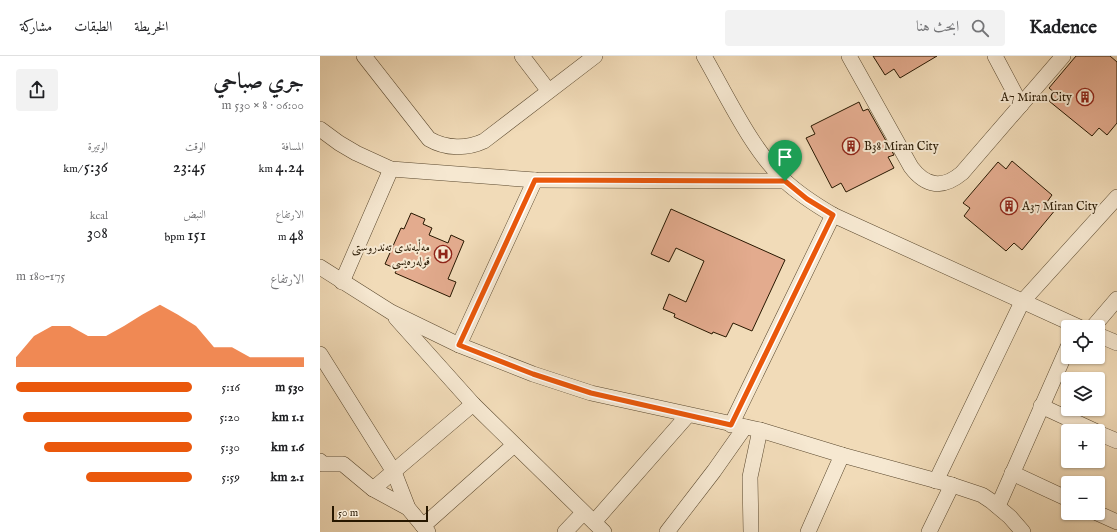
<!DOCTYPE html>
<html lang="ar">
<meta charset="utf-8">
<style>
body{margin:0;font-family:"IM FELL English",Amiri,serif;background:#f2f2f2;color:#202124;direction:rtl;height:100vh;display:flex;flex-direction:column;font-size:15px;white-space:nowrap}
*{box-sizing:border-box;margin:0}
p{font-size:13px;color:#757577}
.icon{flex:none;width:22px;height:22px;fill:none;stroke:currentColor;stroke-width:2;stroke-linecap:round;stroke-linejoin:round}
.map{position:relative;flex:1;overflow:hidden;direction:ltr}
.drawer{display:flex;flex-direction:column;background:#fff;width:320px}
.drawer>*{flex:none}
.fabs{position:absolute;left:741px;top:264px;display:grid;gap:8px}
.fabs a{display:grid;place-items:center;width:44px;height:44px;border-radius:4px;background:#fff;box-shadow:0 1px 3px #0004;font-size:20px}
.scale{position:absolute;left:12px;bottom:10px;width:96px;box-sizing:border-box;padding-left:4px;border:2px solid #271700;border-top:0;font-size:11px;line-height:14px;white-space:nowrap;color:#271700;-webkit-text-stroke:3px #f6e8d1;paint-order:stroke}
.pin{position:absolute;display:grid;place-items:center;width:34px;height:34px;color:#fff;margin:-41px -17px;border-radius:50% 50% 50% 0;rotate:-45deg;box-shadow:0 0 4px #0007}
.pin .icon{rotate:45deg}
.round{display:grid;place-items:center;flex:none;width:42px;height:42px;border-radius:4px;background:#f2f2f2}
.summary{display:flex;align-items:center;justify-content:space-between;height:68px;padding:0 16px}
h1{font-size:22px;font-weight:600;line-height:30px}
.stats{display:grid;grid-template-columns:repeat(3,1fr);gap:6px;height:68px;padding:4px 16px}
.stats div{display:grid;align-content:center}
.stats b{font-size:17px;font-weight:600}
.stats small{font-size:11px;font-weight:400}
.stats p{font-size:11px}
.chart{height:112px;padding:8px 16px}
.chart p{display:flex;justify-content:space-between}
.chart svg{width:100%;height:72px;margin-top:4px;fill:#ea580c;opacity:.7}
ul{padding:0 16px;list-style:none;font-size:13px}
li{display:grid;grid-template-columns:64px 48px 1fr;align-items:center;height:30px}
li i{height:10px;border-radius:5px;background:#ea580c}
header{display:flex;align-items:center;gap:24px;box-sizing:border-box;height:56px;padding:0 20px;background:#fff;border-bottom:1px solid #e0e0e0}
header strong{font-size:19px}
nav{display:flex;gap:22px;margin-inline-start:auto;font-size:14px}
.search{width:280px;height:36px;background:#f2f2f2;display:flex;align-items:center;gap:10px;box-sizing:border-box;padding:0 14px;border-radius:4px;color:#757577;font-size:15px}
main{display:flex;flex:1;min-height:0}
.map>svg:first-child{display:block}
.building{fill:#e3ab8e;stroke:#271700}
.lines{fill:none;stroke-linecap:round;stroke-linejoin:round}
.minor-casing{stroke:#5a482e;stroke-width:16}
.minor{stroke:#f6e8d1;stroke-width:15}
.route-casing{stroke:#fff;stroke-width:8}
.route{stroke:#ea580c;stroke-width:5}
.labels{text-anchor:middle;dominant-baseline:central;stroke-width:4;stroke-linejoin:round;paint-order:stroke}
.poi-label{font-size:12px;fill:#271700;stroke:#f6e8d1;text-anchor:end}
</style>
<header>
<strong>Kadence</strong>
<div class="search"><svg class="icon" aria-label="search" viewBox="0 0 24 24"><circle cx="10" cy="10" r="6"/><path d="M15 15l6 6"/></svg>ابحث هنا</div>
<nav><a>الخريطة</a><a>الطبقات</a><a>مشاركة</a></nav>
</header>
<main>
<div class="map">
<svg width="797" height="476" viewBox="0 0 797 476">
<rect width="100%" height="100%" fill="#f1dbb8"/>
<filter id="stains"><feTurbulence type="fractalNoise" baseFrequency=".005" numOctaves="4"/><feColorMatrix values="0 0 0 0 .2 0 0 0 0 .09 0 0 0 0 .02 0 0 0 .5 -.17"/></filter>
<radialGradient id="worn" r=".72"><stop offset=".6" stop-color="#630" stop-opacity="0"/><stop offset="1" stop-color="#630" stop-opacity=".3"/></radialGradient>
<g class="building">
<polygon points="553,0 617,0 580,22 574,13 565,19"/>
<polygon points="756,0 790,0 797,6 797,67 787,79 779,72 772,80 729,45 735,37 729,32"/>
<polygon points="539,46 543,55 548,53 574,99 568,101 574,112 526,136 521,127 512,132 486,82 495,78 491,70"/>
<polygon points="692,105 732,139 727,146 736,153 702,194 694,187 686,195 644,160 650,152 643,147 678,106 686,113"/>
<polygon points="351,153 465,204 432,275 413,267 406,281 393,276 392,278 354,261 355,258 343,253 349,238 366,246 384,205 356,192 349,206 331,198"/>
<polygon points="91,157 105,163 103,168 112,172 109,179 128,187 131,179 144,185 128,223 136,226 130,241 75,217 77,213 65,208 81,172 84,173"/>
</g>
<g class="lines">
<defs>
<g id="minor">
<path d="M44,0L109,83C126,93 147,93 164,85L275,0"/>
<polyline points="202,0 228,34"/>
<path d="M384,0C407,40 432,94 465,125C480,139 496,149 513,159L759,271"/>
<path d="M529,0L591,111C606,131 623,133 642,117L743,0"/>
<polyline points="675,0 701,49"/>
<polyline points="0,73 19,87 36,97 71,113 215,124 465,125"/>
<polyline points="0,211 71,256 139,289 213,318 271,337 440,374 522,399 632,429 662,439 671,445 690,461 703,476"/>
<polyline points="22,226 71,113"/>
<polyline points="76,262 153,348 284,476"/>
<polyline points="773,271 797,243"/>
<polyline points="778,279 797,287"/>
<polyline points="139,289 215,124"/>
<polyline points="0,298 74,416 88,452 108,476"/>
<polyline points="721,350 775,375"/>
<polyline points="411,369 513,159"/>
<polyline points="778,377 797,385"/>
<polyline points="0,405 3,408 23,408 53,433 88,452"/>
<polyline points="692,417 748,443"/>
<polyline points="616,425 702,246 797,141"/>
<polyline points="53,433 153,348"/>
<polyline points="678,450 748,291"/>
<polyline points="777,457 797,466"/>
<polyline points="274,466 368,359"/>
<polyline points="103,470 194,389"/>
<polyline points="245,476 263,457"/>
<polyline points="347,476 394,415 425,371"/>
<polyline points="431,476 430,421 440,374"/>
<polyline points="488,476 522,399"/>
<polyline points="609,476 632,429"/>
</g>
</defs>
<use href="#minor" class="minor-casing"/>
<use href="#minor" class="minor"/>
</g>
<g class="lines">
<defs>
<polygon id="route" points="215,124 465,125 487,143 513,159 411,369 271,337 213,318 139,289"/>
</defs>
<use href="#route" class="route-casing"/>
<use href="#route" class="route"/>
</g>
<defs>
<symbol id="building-ring" viewBox="-11 -11 22 22"><circle r="9.5" fill="#f6e8d1" stroke="#8f2418" stroke-width="1.5"/><path d="M-4-6H4V6H1V3H-1V6H-4ZM-2.5-4.3h1.7v1.8h-1.7ZM.8-4.3h1.7v1.8H.8ZM-2.5-1h1.7V.8h-1.7ZM.8-1h1.7V.8H.8Z" fill="#8f2418"/></symbol>
<symbol id="hospital-ring" viewBox="-11 -11 22 22"><circle r="9.5" fill="#f6e8d1" stroke="#8f2418" stroke-width="1.5"/><path d="M-5-5h3v3.5h4V-5h3V5h-3V1.5h-4V5h-3Z" fill="#8f2418"/></symbol>
</defs>
<g fill-rule="evenodd">
<use href="#building-ring" x="755" y="31" width="20" height="20"/>
<use href="#building-ring" x="521" y="80" width="20" height="20"/>
<use href="#building-ring" x="679" y="140" width="20" height="20"/>
<use href="#hospital-ring" x="113" y="188" width="20" height="20"/>
</g>
<g class="labels">
<g class="poi-label">
<text x="752" y="41">A7 Miran City</text>
<text x="544" y="90" text-anchor="start">B38 Miran City</text>
<text x="702" y="150" text-anchor="start">A37 Miran City</text>
<text x="110" y="191">مەڵبەندی تەندروستی<tspan x="110" dy="14">قولەرەیسی</tspan></text>
</g>
</g>
<rect width="100%" height="100%" filter="url(#stains)"/>
<rect width="100%" height="100%" fill="url(#worn)"/>
</svg>
<div class="fabs">
<a><svg class="icon" aria-label="locate" viewBox="0 0 24 24"><circle cx="12" cy="12" r="6"/><path d="M12 2v4M12 18v4M2 12h4M18 12h4"/></svg></a>
<a><svg class="icon" aria-label="layers" viewBox="0 0 24 24"><path d="M12 4l9 5-9 5-9-5zM3 14l9 5 9-5"/></svg></a>
<a>+</a>
<a>−</a>
</div>
<div class="scale">50 m</div>
<div class="pin" style="left:465px;top:125px;background:#1e9e55"><svg class="icon" aria-label="arrive" viewBox="0 0 24 24"><path d="M6 21V4h12l-3 4 3 4H6"/></svg></div>
</div>
<section class="drawer">
<div class="summary"><div><h1>جري صباحي</h1><p>06:00 · 8 × 530 m</p></div><a class="round"><svg class="icon" aria-label="share" viewBox="0 0 24 24"><path d="M12 15V3M7 8l5-5 5 5M5 13v7h14v-7"/></svg></a></div>
<div class="stats">
<div><p>المسافة</p><b>4.24<small> km</small></b></div>
<div><p>الوقت</p><b>23:45</b></div>
<div><p>الوتيرة</p><b>5:36<small> /km</small></b></div>
</div>
<div class="stats">
<div><p>الارتفاع</p><b>48<small> m</small></b></div>
<div><p>النبض</p><b>151<small> bpm</small></b></div>
<div><p>kcal</p><b>308</b></div>
</div>
<div class="chart"><p><span>الارتفاع</span>175–180 m</p>
<svg viewBox="0 0 160 44" preserveAspectRatio="none"><path d="M0 44V38L10 25L20 19L30 19L40 25L50 25L60 19L70 12L80 6L90 12L100 19L110 32L120 32L130 38L140 38L150 38L160 38V44z"/></svg>
</div>
<ul>
<li><b>530 m</b>5:16<i style="width:100%"></i></li>
<li><b>1.1 km</b>5:20<i style="width:96%"></i></li>
<li><b>1.6 km</b>5:30<i style="width:84%"></i></li>
<li><b>2.1 km</b>5:59<i style="width:60%"></i></li>
</ul>
</section>
</main>
